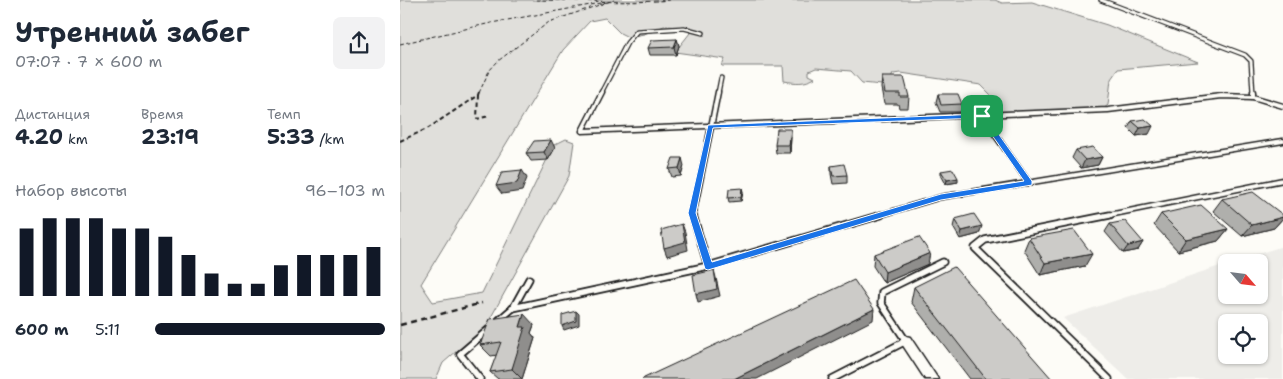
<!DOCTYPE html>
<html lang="ru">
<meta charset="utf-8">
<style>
body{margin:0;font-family:"Shantell Sans",sans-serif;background:#f2f2f3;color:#1f2937;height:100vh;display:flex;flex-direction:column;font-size:19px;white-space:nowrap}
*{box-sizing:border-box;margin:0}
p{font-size:16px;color:#747a83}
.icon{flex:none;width:28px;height:28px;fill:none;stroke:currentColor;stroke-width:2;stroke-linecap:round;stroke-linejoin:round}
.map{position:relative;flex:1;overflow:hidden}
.side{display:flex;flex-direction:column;background:#fff;width:400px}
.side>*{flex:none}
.needle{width:32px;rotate:118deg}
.fabs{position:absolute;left:818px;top:254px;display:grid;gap:10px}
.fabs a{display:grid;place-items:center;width:50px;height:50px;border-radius:8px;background:#fff;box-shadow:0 1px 4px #0004;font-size:25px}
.pin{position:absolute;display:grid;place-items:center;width:42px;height:42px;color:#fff;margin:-21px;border-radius:10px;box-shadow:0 2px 8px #0006}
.round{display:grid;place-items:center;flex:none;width:52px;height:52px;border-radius:8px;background:#f2f2f3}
.headline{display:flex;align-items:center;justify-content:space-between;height:85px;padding:0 15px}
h1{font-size:28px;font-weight:700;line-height:38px}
.stats{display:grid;grid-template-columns:repeat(3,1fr);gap:8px;height:85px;padding:5px 15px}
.stats div{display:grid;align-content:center}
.stats b{font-size:21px;font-weight:700}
.stats small{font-size:14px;font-weight:400}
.stats p{font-size:14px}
.chart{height:140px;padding:10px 15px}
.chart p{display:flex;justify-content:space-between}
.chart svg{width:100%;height:90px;margin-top:5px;stroke:#111827;stroke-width:6}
ul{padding:0 15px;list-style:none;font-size:16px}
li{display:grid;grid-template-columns:80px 60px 1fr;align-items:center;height:38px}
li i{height:12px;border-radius:6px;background:#111827}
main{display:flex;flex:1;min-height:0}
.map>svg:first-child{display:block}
.built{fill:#eeede9;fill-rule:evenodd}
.green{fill:#e0dfdb;stroke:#7e7e7c}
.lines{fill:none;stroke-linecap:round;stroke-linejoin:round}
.service-far2-casing{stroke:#1c1c1c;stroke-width:5.5}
.service-far1-casing{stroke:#1c1c1c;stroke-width:7}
.service-casing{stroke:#1c1c1c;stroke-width:9}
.minor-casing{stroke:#1c1c1c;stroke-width:3}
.path-far2{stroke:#1c1c1c;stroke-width:1;stroke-dasharray:4 2.5;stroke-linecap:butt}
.path-far1{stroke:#1c1c1c;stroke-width:2;stroke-dasharray:4.5 3;stroke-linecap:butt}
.path{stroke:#1c1c1c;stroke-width:2.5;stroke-dasharray:6 4.5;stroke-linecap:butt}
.service-far2{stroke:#fdfcf7;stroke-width:3}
.service-far1{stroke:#fdfcf7;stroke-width:4}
.service{stroke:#fdfcf7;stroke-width:5.5}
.minor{fill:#fdfcf7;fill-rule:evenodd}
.wall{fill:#afafac;stroke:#1c1c1c}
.shaded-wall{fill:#8f8e8c;stroke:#1c1c1c}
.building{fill:#cccbc8;stroke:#1c1c1c}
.route{fill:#1a73e8;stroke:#fff;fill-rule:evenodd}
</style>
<main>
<section class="side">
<div class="headline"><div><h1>Утренний забег</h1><p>07:07 · 7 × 600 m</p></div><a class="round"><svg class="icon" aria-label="share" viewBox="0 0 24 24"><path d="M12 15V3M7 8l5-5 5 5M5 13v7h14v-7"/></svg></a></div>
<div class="stats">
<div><p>Дистанция</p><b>4.20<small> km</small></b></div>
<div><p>Время</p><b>23:19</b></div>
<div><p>Темп</p><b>5:33<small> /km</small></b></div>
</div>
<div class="chart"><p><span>Набор высоты</span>96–103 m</p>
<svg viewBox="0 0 160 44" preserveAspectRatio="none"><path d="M5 44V11M15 44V6M25 44V6M35 44V6M45 44V11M55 44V11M65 44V15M75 44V24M85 44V33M95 44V38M105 44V38M115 44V29M125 44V24M135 44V24M145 44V24M155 44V20"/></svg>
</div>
<ul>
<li><b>600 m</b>5:11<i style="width:100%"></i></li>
</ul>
</section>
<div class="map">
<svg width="883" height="379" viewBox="0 0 883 379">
<rect width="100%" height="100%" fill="#fdfcf7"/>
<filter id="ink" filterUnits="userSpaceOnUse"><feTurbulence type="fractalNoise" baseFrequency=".02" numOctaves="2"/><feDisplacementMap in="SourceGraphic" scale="10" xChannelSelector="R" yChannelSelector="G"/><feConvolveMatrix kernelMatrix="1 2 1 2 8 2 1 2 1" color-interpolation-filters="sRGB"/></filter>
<g filter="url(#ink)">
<path class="built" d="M883,246V379H728L663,318L826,264V295H859V262H832ZM826,322H859V355H826Z"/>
<path class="green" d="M0,0H595L602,3L632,2L707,25L798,62L718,69L711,79L708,105L703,109L665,115L594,113L592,96L581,85L501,73L493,74L489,83L482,85L462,83L451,71L416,68L409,71V75L415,78C404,84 396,83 384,81L383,66H322L325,59L275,52L290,33L287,27L264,26L244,34L228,37L220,33L205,18L190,21L163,50L21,284L33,302L82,293L154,145L166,139L174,142L169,176L85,328L75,341L58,350L43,363L36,379H0Z"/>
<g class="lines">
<defs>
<g id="service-far2">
<polyline points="701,0 845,55 851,61 853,93"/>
<polyline points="201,93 227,43 237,31 284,28 303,33"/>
<polyline points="318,93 321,78"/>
</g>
<g id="service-far1">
<polyline points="202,92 182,131 708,110 821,96 853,97 883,106"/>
<polyline points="853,92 853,97"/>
<polyline points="582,116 629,183"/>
<polyline points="293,216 318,92"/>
<polyline points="477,216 541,197 883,141"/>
<polyline points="704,216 883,180"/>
</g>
<g id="service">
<polyline points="293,215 308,266"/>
<polyline points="113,308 308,266 481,215"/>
<polyline points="99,320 113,308 129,279"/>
<polyline points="80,379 60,354 88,330"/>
<polyline points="432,379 506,341 481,303 482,292 543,262"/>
<polyline points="709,379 575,248 585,240 710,215"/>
</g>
<polygon id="minor" points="506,336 510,337 538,379 525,379 500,341 502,337"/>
</defs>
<use href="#service-far2" class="service-far2-casing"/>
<use href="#service-far1" class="service-far1-casing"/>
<use href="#service" class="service-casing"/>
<use href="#minor" class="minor-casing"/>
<g class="path-far2">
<path d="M136,0C181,0 226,4 271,0"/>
<polyline points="0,44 91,23 207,2"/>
<polyline points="79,93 89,71 98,61 149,22 214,0"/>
</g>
<g class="path-far1">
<polyline points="78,95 77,119 89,116"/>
<polyline points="0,141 27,129 78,95 79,92"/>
</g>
<polyline class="path" points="0,325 82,303"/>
<use href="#service-far2" class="service-far2"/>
<use href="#service-far1" class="service-far1"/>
<use href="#service" class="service"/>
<use href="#minor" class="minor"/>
</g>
<g class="wall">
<polygon points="277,39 279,46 276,55 250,55 248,48"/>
<polygon points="482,77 509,97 508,108 499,108 498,104 484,104 481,88"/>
<polygon points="538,94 562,104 561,112 540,112 536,102"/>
<polygon points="732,121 749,134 736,136 728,128"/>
<polygon points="391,137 390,153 376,153 375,145"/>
<polygon points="155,148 148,160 131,161 126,153"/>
<polygon points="676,150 702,157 698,165 681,168 672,158"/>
<polygon points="284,166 281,176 272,177 269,169"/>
<polygon points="431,166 447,175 447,183 433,184 431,174"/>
<polygon points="541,171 558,182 546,184 541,175"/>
<polygon points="342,188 343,192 341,201 329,202 328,198"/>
<polygon points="822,199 883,215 883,218 874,228 842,236 813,211"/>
<polygon points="761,214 828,229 818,241 778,251 754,225"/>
<polygon points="555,219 579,234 560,239 553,227"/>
<polygon points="710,224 743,242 738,250 723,253 705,232"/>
<polygon points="629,238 685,266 640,275 624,250"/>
<polygon points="474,254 528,264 484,283 473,266"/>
<polygon points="514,287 652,379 570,379 511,302"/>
<polygon points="134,325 131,333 135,338 122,379 98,379 90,372 97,355 91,356 80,345"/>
</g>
<g class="shaded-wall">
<polygon points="277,39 279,46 276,55 274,47"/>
<polygon points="753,126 749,134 736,136 740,128"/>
<polygon points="391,129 391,137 390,153 389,145"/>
<polygon points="151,140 155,148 148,160 144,152"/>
<polygon points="702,157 698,165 681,168 685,160"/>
<polygon points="282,158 284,166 281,176 279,168"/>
<polygon points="122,170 127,178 122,191 102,194 96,186"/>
<polygon points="558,178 558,182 546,184 547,180"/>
<polygon points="342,188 343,192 341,201 341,197"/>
<polygon points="883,217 883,218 874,228 842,236 852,225"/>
<polygon points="282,224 285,232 288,250 267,256 264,248"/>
<polygon points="582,226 579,234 560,239 562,231"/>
<polygon points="828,229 818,241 778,251 786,239"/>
<polygon points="743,242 738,250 723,253 728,246"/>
<polygon points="530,253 528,264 484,283 485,272"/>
<polygon points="692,254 685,266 640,275 645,263"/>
<polygon points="314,270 316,278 320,296 298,302 296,294"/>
<polygon points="474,309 473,320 357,379 334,379"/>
<polygon points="176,311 179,314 179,325 164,330 162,326"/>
<polygon points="124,314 134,325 131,333 135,338 122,379 112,369 120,327"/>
</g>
<g class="building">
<polygon points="277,39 274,47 248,48 252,40"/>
<polygon points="482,77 504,77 509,97 500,97 500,93 485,93"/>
<polygon points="538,94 558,94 562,104 541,105"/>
<polygon points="745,119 753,126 740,128 732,121"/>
<polygon points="377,129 391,129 389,145 375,145"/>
<polygon points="151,140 144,152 126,153 134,141"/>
<polygon points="693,147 702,157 685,160 676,150"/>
<polygon points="273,158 282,158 279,168 269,169"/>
<polygon points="444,164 447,175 433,176 431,166"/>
<polygon points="553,169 558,178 547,180 541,171"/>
<polygon points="122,170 117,183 96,186 102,172"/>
<polygon points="342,188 341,197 328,198 329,189"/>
<polygon points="853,192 883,215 883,217 852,225 822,199"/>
<polygon points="801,205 828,229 786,239 761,214"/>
<polygon points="574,214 582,226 562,231 555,219"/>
<polygon points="725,221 743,242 728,246 710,224"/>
<polygon points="282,224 285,242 264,248 261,230"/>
<polygon points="674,230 692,254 645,263 629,238"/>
<polygon points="519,237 530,253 485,272 474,254"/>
<polygon points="554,267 652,379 586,379 514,287"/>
<polygon points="314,270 317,289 296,294 293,275"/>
<polygon points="454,280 474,309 334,379 242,379"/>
<polygon points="176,311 176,321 162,326 162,315"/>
<polygon points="124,314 120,327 125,327 112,369 90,372 101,342 80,345 90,319"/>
</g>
</g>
<path class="route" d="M582,114L585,115L632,181V185L541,200L308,270L305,269L288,213L308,125ZM580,118L624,181L541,194L312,262L296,213L313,128Z"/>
</svg>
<div class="fabs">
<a><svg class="needle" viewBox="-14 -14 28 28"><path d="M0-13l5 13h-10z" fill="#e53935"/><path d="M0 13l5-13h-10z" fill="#747a83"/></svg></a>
<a><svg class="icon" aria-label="locate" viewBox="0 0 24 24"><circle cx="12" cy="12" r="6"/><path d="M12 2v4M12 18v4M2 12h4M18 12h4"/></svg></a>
</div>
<div class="pin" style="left:582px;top:116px;background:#1e9e55"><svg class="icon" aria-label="arrive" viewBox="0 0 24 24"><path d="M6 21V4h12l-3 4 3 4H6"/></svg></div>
</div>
</main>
